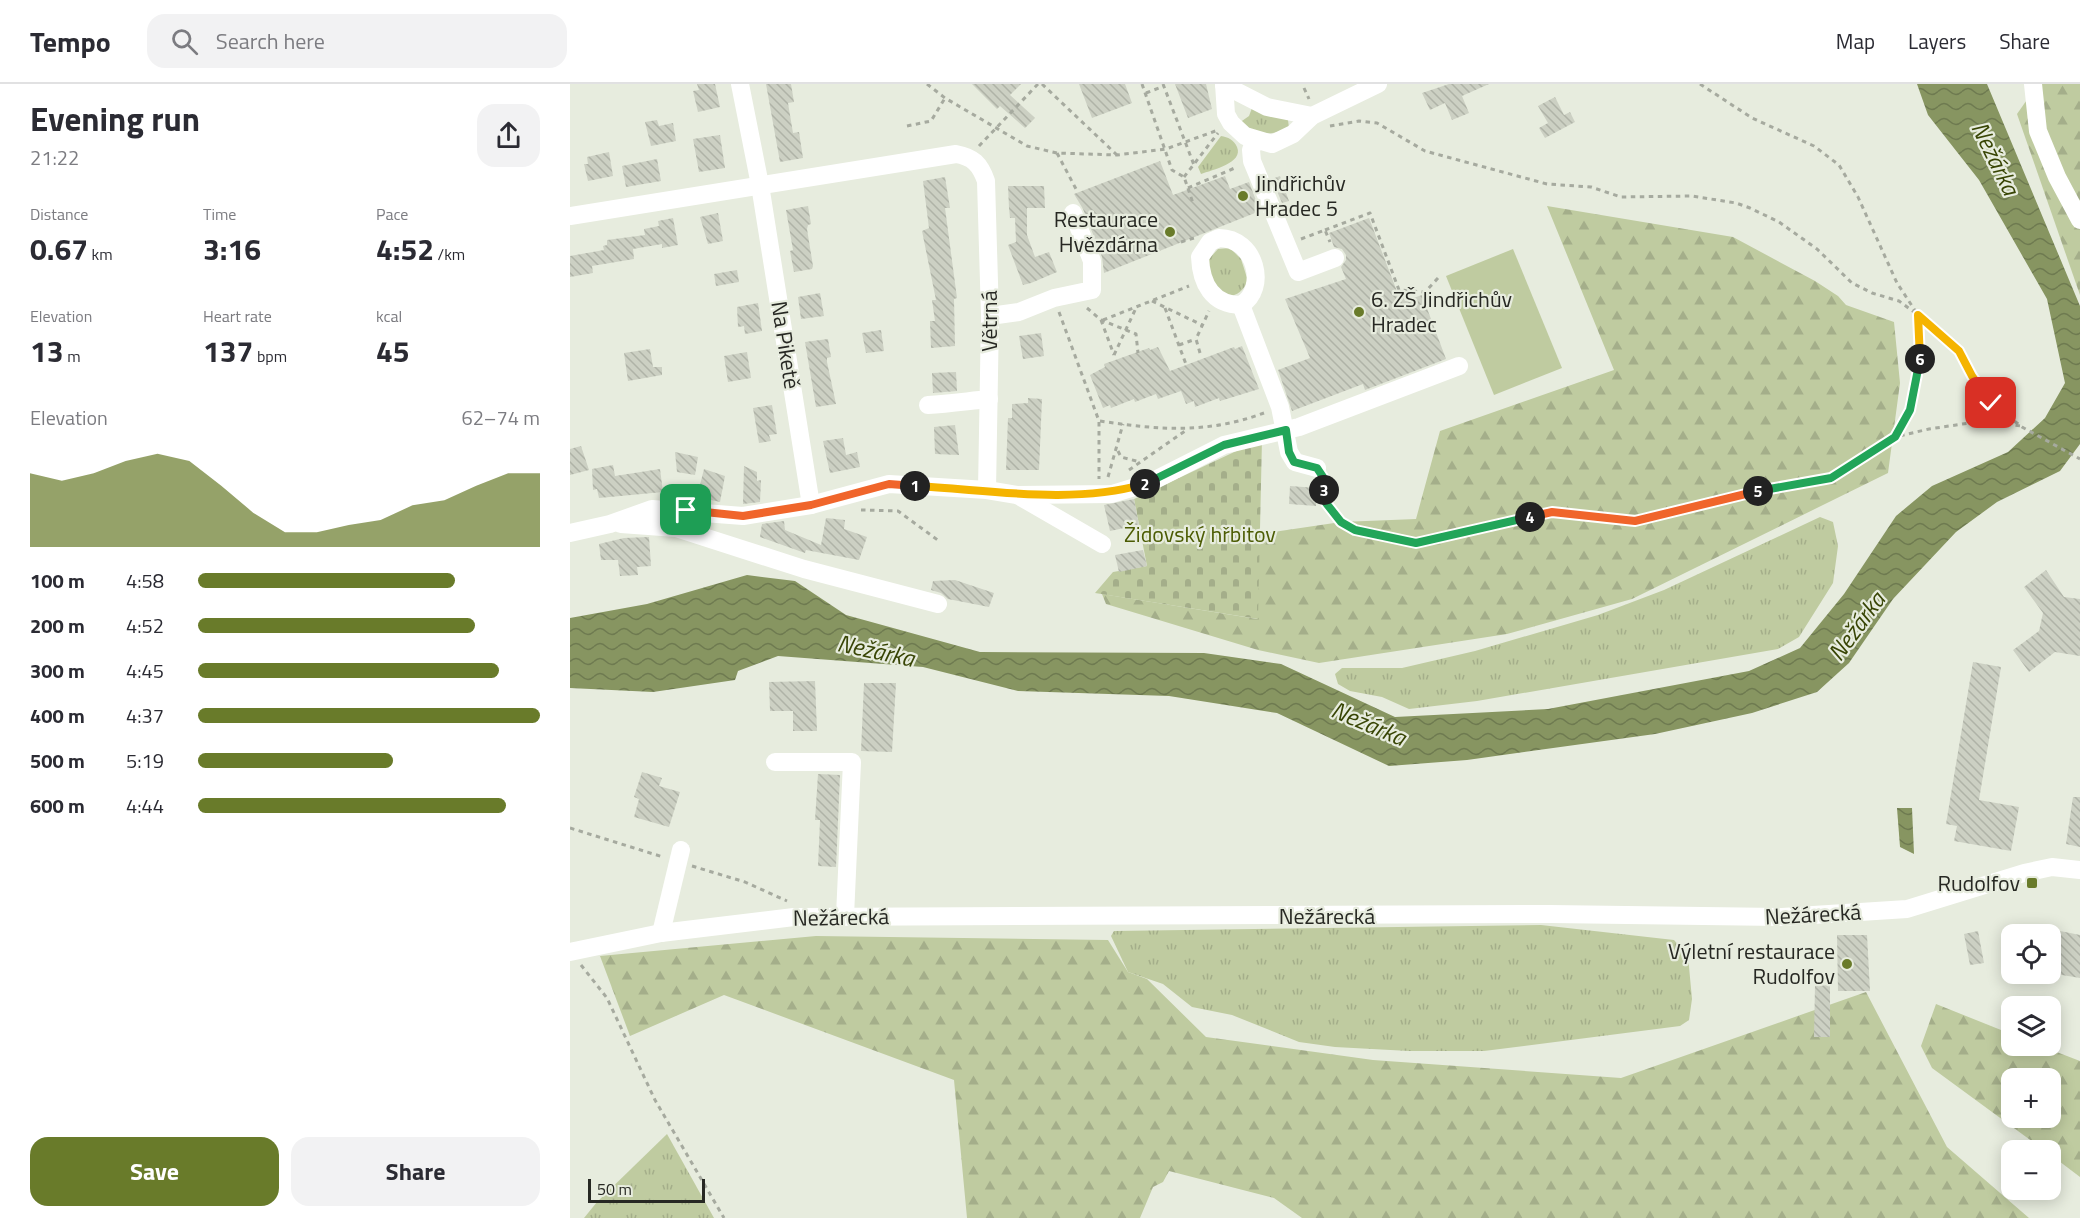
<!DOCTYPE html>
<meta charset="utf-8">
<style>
body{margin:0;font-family:"Titillium Web",sans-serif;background:#f2f2f3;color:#2b2b33;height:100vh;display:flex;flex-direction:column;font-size:22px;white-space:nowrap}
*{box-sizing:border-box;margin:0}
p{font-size:20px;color:#7c7c81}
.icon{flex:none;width:33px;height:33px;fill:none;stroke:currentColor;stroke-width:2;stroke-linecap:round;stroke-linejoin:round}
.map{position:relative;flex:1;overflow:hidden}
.details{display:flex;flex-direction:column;background:#fff;width:570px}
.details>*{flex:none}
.fabs{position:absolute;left:1431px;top:840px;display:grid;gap:12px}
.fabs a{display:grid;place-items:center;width:60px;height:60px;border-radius:12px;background:#fff;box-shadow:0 3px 15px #0003;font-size:30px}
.scale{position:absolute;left:18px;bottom:15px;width:117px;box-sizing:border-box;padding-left:6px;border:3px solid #272823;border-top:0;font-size:16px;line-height:21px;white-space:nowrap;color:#272823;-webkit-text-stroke:4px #e7ecde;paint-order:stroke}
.pin{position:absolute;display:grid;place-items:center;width:51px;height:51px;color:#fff;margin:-26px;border-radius:12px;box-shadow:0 3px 9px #0006}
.km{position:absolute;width:30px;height:30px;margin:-15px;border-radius:50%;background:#222;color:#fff;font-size:16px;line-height:30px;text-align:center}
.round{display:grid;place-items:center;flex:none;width:63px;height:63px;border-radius:18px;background:#f2f2f3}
.headline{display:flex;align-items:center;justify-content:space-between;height:102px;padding:0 30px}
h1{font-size:33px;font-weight:700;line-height:45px}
.stats{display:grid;grid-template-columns:repeat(3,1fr);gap:9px;height:102px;padding:6px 30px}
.stats div{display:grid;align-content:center}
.stats b{font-size:30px;font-weight:700}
.stats small{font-size:16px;font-weight:400}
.stats p{font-size:16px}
.chart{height:168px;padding:12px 30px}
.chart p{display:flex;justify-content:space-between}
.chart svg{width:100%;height:108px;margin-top:6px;fill:#697b2a;opacity:.7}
.cta{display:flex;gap:12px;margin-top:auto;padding:12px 30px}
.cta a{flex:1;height:69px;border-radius:18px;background:#697b2a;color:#fff;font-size:24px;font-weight:700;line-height:69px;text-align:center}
.cta a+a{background:#f2f2f3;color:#2b2b33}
ul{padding:0 30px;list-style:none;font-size:20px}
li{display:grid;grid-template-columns:96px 72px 1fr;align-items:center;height:45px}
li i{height:15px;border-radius:8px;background:#697b2a}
header{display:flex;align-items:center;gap:36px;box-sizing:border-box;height:84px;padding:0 30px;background:#fff;border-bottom:2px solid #e1e1e2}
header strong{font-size:28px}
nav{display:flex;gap:33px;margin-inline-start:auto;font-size:21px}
.search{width:420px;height:54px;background:#f2f2f3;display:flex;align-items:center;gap:15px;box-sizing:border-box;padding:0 21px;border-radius:18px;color:#7c7c81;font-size:22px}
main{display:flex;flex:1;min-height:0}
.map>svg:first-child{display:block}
.grass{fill:url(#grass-tufts)}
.forest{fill:url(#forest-firs);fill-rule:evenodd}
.cemetery{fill:url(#cemetery-stones)}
.pitch{fill:#bfcba0}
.water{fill:url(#water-waves)}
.building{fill:url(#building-back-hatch)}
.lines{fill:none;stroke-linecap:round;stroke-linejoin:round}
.path{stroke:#a6aa9f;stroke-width:3;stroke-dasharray:4.5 4.5;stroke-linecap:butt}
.minor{stroke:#fff;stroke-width:18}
.split-1-casing{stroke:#fff;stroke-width:12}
.split-2-casing{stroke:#fff;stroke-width:12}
.split-3-casing{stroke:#fff;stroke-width:12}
.split-4-casing{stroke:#fff;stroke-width:12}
.split-5-casing{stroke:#fff;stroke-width:12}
.split-6-casing{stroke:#fff;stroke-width:12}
.split-7-casing{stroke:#fff;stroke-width:12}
.split-1{stroke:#f0652b;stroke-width:8}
.split-2{stroke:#f5b400;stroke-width:8}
.split-3{stroke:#22a559;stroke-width:8}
.split-4{stroke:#22a559;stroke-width:8}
.split-5{stroke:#f0652b;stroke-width:8}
.split-6{stroke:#22a559;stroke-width:8}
.split-7{stroke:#f5b400;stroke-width:8}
.poi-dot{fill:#697b2a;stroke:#e7ecde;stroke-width:2}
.labels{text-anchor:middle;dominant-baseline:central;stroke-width:4.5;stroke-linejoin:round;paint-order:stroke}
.poi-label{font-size:22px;fill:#272823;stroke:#e7ecde;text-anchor:end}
.street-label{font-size:22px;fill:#272823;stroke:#e7ecde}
.park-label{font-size:22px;fill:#4c5c04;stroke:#e7ecde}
.water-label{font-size:24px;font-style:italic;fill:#384505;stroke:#e7ecde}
</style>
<header>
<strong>Tempo</strong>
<div class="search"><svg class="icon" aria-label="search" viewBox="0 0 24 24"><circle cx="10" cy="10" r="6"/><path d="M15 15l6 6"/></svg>Search here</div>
<nav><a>Map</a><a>Layers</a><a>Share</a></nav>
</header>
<main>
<section class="details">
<div class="headline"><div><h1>Evening run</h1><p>21:22</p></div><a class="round"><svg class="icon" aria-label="share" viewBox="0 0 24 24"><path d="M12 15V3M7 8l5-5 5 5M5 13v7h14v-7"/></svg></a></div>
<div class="stats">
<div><p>Distance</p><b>0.67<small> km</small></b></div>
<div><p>Time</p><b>3:16</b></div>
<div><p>Pace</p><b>4:52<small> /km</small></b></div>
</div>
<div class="stats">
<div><p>Elevation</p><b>13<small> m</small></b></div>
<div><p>Heart rate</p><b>137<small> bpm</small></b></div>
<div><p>kcal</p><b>45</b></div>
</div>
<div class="chart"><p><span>Elevation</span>62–74 m</p>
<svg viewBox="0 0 160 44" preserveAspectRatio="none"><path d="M0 44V14L10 17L20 14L30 9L40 6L50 9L60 19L70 30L80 38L90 38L100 35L110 33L120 27L130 25L140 19L150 14L160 14V44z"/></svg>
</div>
<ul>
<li><b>100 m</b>4:58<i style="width:75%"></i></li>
<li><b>200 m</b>4:52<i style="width:81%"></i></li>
<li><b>300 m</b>4:45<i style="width:88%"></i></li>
<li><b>400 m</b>4:37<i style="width:100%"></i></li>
<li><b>500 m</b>5:19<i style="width:57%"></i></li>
<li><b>600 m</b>4:44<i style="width:90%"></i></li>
</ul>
<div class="cta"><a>Save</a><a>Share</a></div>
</section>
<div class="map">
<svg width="1510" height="1134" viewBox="0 0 1510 1134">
<defs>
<pattern id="grass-tufts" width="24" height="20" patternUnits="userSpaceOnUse" patternTransform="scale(1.5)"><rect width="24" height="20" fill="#bfcba0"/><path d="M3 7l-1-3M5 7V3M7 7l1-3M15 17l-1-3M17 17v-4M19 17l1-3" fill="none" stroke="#a4ae8a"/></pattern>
<pattern id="forest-firs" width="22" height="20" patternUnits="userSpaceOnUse" patternTransform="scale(1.5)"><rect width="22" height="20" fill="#bfcba0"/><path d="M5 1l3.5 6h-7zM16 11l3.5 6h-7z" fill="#a4ae8a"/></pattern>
<pattern id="cemetery-stones" width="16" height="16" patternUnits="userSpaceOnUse" patternTransform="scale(1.5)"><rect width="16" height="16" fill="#bfcba0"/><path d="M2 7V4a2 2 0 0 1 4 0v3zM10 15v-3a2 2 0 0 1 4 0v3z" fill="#a4ae8a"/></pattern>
<pattern id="water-waves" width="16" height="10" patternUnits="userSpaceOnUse" patternTransform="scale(1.5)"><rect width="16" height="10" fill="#879561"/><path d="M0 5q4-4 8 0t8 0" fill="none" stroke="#6e7a50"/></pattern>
<pattern id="building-back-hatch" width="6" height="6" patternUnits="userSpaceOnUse" patternTransform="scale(1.5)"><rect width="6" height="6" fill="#ccd0c3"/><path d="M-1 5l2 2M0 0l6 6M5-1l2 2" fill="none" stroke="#afb3a7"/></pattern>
</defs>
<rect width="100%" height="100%" fill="#e7ecde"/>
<g class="grass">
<path d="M682,24L718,36L719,44C699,53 688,50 669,39L679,32Z"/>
<path d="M651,52C658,53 664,56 667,63C674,79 642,86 631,90L628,83Z"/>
<path d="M660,164L671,175L678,197C673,206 668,212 657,212L641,199L638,176L648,165Z"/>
<polygon points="1250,433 1263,438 1268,462 1263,499 1229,553 1208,565 907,617 839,625 812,613 780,607 768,600 765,590 772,584 832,584 905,567 1028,531 1094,506"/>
<polygon points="971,841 1104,856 1118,872 1122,915 1119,936 1110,942 914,967 839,967 765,963 729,958 662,931 622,923 593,900 558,888 541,852 544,847"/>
<polygon points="97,1050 144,1134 14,1134 27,1118"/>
</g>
<g class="forest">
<polygon points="1468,0 1510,0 1510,211 1447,30"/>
<polygon points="977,122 1163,153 1245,197 1268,212 1276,221 1324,238 1330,299 1318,389 1062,515 937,550 749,579 688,566 536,520 532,510 687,535 689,450 771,438 846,435 870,347 1044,286"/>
<polygon points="246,852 538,856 558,888 577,895 636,953 803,976 1051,994 1296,908 1377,1063 1459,1134 732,1134 704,1114 599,1087 593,1098 583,1103 570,1134 397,1134 384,996 154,911 60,952 30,872"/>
<path d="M1366,920L1441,950L1442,962H1471L1510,977V1093L1481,1071L1480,1066H1474L1362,984L1351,962ZM1442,994H1480V1034H1442Z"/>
</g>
<polygon class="cemetery" points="692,355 688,535 525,509 543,488 577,482 564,415"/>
<polygon class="pitch" points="943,165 992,284 924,311 876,192"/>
<g class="water">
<polygon points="1347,0 1417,0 1510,222 1510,360 1490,387 1427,418 1386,448 1323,515 1279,579 1247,608 1182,629 1085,650 897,676 819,682 707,629 599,612 448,607 353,583 208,572 168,587 165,596 83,608 0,604 0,534 77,520 177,491 225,497 276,531 410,568 634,569 711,580 825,633 978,625 1179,587 1230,564 1274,510 1326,432 1362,402 1438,368 1475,334 1495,299 1477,215 1409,96 1358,31"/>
<polygon points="1327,724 1342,724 1344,770 1330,763"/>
</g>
<g class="building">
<polygon points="127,0 145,0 150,23 128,28 123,7 129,6"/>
<polygon points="196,0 221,0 224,18 218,19 223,49 229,48 233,74 210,78"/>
<polygon points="402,0 451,0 440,11 465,34 455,44 430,22 427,25"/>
<polygon points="509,0 555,0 562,19 522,34"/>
<polygon points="605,0 636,0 642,25 618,34"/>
<polygon points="879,0 919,0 892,12 899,29 882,36 875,19 860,26 852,9"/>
<polygon points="985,13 994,31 1000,28 1005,38 975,54 969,44 978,39 968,22"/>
<polygon points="87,36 89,42 103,39 106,57 81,62 75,38"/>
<polygon points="150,51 155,84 129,88 123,55"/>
<polygon points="39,68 43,92 18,97 14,80 18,80 17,73"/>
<polygon points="87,75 91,97 56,103 52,82"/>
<polygon points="590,77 603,111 655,92 660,105 679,98 690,127 534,189 532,173 513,125 504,110"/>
<polygon points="710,92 719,117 712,119 702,95"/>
<polygon points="375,93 380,124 375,124 387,214 384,215 385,262 361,264 360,237 365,237 362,216 366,216 352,147 359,144 353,97"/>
<polygon points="438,102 474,102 475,124 457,124 457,151 465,173 479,168 487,188 461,199 453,201 438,161 446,158 445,134 440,134 439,124"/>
<polygon points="238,122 241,140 238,141 237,145 243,182 242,185 224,188 220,167 223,166 216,126"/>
<polygon points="148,129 153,157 138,160 130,133"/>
<polygon points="103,134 108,161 92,164 92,160 63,165 64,175 22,182 23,189 0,193 0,172 34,166 33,162 37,161 37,156 75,151 74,145 89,142 88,137"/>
<polygon points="799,134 828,210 832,209 835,217 852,211 876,275 795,306 793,300 722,327 708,286 740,274 715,215 776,195 771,183 776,176 776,171 772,165 764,163 759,149"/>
<polygon points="167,186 169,198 146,202 144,190"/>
<polygon points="250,209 254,232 231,235 228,213"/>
<polygon points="188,219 192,247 175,250 174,242 168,243 167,223"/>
<polygon points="311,246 314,267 296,269 292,249"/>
<polygon points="471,249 474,272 453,275 449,252"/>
<polygon points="258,255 261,273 257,274 257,278 266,320 246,323 235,258"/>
<polygon points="672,262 689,305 650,317 649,314 625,323 624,317 616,320 611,307 588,315 586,310 565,318 564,315 541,324 540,321 533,324 520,291 535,283 534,280 579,264 580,266 588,263 600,287 664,263 665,265"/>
<polygon points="80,265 83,283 92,283 92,291 58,297 54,269"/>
<polygon points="177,268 181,294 158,298 154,272"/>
<polygon points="386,288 387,307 363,309 362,289"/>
<polygon points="458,314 472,315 469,386 436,386 438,334 442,334 442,320 458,319"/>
<polygon points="202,321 207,350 199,351 201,357 189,359 183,324"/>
<polygon points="385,341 389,371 365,370 364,343"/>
<polygon points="273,354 276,371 287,368 290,383 260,389 253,357"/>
<polygon points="11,362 19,386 0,391 0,365"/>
<polygon points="105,368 128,373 125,391 107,388"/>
<polygon points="43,381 45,392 90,385 93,408 29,414 27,405 23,406 22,385"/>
<polygon points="174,382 187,388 187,397 191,396 190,418 173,420"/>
<polygon points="134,385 155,392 150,418 132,414 134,406 129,405"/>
<polygon points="720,402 747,404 746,422 719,420"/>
<polygon points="564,415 569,441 540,447 534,421"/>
<polygon points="256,434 275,436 274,445 297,453 289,476 236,466 235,469 190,453 192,440 214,437 215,446 251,461"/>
<polygon points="79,453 81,482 67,483 68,491 50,492 48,476 31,476 29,460 54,454"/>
<polygon points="573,466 577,482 549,488 545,471"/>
<polygon points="1476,486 1494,513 1510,515 1510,572 1485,568 1459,588 1443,566 1469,547 1473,529 1454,503"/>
<polygon points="385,496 424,509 419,523 378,515 371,509 361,506 363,497"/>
<polygon points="1403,578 1431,583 1409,716 1449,723 1441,767 1384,757 1387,742 1376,740"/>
<polygon points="245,597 247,647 223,647 223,627 200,627 199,598"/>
<polygon points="294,599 326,599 322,668 291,667"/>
<polygon points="72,688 92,694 89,702 110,708 99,743 64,733 69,715 64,713"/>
<polygon points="248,690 270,691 266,783 248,782 250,736 245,736"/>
<polygon points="1503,713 1510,713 1510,763 1496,760"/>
<polygon points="1480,845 1510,851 1510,894 1480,889"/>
<polygon points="1408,847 1414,879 1400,881 1394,850"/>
<polygon points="1267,851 1297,851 1300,907 1268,907"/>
<polygon points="1260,901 1260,953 1244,953 1245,902"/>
</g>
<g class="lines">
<g class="path">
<polyline points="357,0 375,14 457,62 487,69 547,71 596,65 648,46"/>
<polyline points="472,0 547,71"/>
<polyline points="572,0 602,86 614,93 623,119"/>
<polyline points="593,0 624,81"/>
<polyline points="1130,0 1182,34 1244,62 1269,81 1288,113 1327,199 1348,231 1350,278 1340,326 1325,353"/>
<polyline points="734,4 739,15"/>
<polyline points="576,9 594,2"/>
<polyline points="337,42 361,37 375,14"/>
<polyline points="760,42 789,37 807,39 855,67 977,100 1021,103 1051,113 1122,112 1166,119 1180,124 1209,138 1247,165 1282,199 1302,209 1329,217 1348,231 1389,267 1402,292 1421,319 1452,343 1510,375"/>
<polyline points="409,62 468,0"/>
<polyline points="487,69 506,105"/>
<polyline points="614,93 648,49"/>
<polyline points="618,104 667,83"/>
<polyline points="755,146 800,129 829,206 855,208 869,193"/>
<polyline points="731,155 755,146 760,158"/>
<polyline points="611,158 624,154"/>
<polyline points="582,217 632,241"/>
<polyline points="517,224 531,236 566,250 568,269"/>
<polyline points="595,224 617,283"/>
<polyline points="489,228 529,337 529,395"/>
<polyline points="531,236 544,271"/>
<polyline points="533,236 619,202"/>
<polyline points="609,261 626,255"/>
<polyline points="630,269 626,255 639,227"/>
<polyline points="544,271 566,224"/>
<path d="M530,337C589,346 637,350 694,329"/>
<polyline points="548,367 551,373 570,378"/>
<polyline points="559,386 615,347"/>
<polyline points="538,393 553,340"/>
<polyline points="753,397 756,419 771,438 785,446 846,459 982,428 1065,437 1152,414 1261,394 1325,353 1359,345 1413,337 1451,342"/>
<polyline points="291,426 328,427 369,457"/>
<polyline points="0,744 93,773"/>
<polyline points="122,782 175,798 217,817"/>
<polyline points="11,881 37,914 85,1016 154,1134"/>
</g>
<g class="minor">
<polyline points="170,0 190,101 241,421"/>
<polyline points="654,0 656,30 661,39 675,52 702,60 723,50 742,32 808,0"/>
<polyline points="1463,0 1468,47 1487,93 1510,136"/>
<polyline points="654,1 697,23 742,32"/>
<polyline points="685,56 681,66 682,77 728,188 765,174"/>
<path d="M0,132L386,70C403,73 410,80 416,97L420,232L417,406"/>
<path d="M649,154C686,154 698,205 671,221C642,221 631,199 630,173L640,158Z"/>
<polyline points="671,221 710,323 719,368 725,378 747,384"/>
<polyline points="420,232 449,228 484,214 522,206 522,177 503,129"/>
<path d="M358,321C379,320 398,317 419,315"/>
<polyline points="449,412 532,460"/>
<polyline points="51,440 106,444 234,485 368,520"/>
<polyline points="0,449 40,440 82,425 173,432 241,421 319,400 417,406 447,411 542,410 581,398 654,361 729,343 889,282"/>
<polyline points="205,678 282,678 275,832"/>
<polyline points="91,849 111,766"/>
<polyline points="0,868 91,849 224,833 980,830 1212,833 1337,825 1454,789 1482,783 1510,786"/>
</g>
</g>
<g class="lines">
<defs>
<polyline id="split-1" points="116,426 173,432 241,421 319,400 345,402"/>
<path id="split-2" d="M345,402C422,406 500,421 575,400"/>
<polyline id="split-3" points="575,400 654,361 716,346 719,368 724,378 747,384 753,393 754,406"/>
<polyline id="split-4" points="754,406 756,419 771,438 785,446 846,459 960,433"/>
<polyline id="split-5" points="960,433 982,428 1065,437 1188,407"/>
<polyline id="split-6" points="1188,407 1261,394 1325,353 1340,326 1350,275"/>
<polyline id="split-7" points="1350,275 1348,231 1389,267 1402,292 1421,319"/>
</defs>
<use href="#split-1" class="split-1-casing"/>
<use href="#split-2" class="split-2-casing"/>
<use href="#split-3" class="split-3-casing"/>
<use href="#split-4" class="split-4-casing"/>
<use href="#split-5" class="split-5-casing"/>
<use href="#split-6" class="split-6-casing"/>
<use href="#split-7" class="split-7-casing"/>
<use href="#split-1" class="split-1"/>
<use href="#split-2" class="split-2"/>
<use href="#split-3" class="split-3"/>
<use href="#split-4" class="split-4"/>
<use href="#split-5" class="split-5"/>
<use href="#split-6" class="split-6"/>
<use href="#split-7" class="split-7"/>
</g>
<g class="poi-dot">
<circle cx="673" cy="112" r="6"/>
<circle cx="600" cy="148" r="6"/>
<circle cx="789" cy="228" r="6"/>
<rect x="1456" y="793" width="12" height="12" rx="3"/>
<circle cx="1277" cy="880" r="6"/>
</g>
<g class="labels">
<g class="poi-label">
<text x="685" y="99" text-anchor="start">Jindřichův<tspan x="685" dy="25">Hradec 5</tspan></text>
<text x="588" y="135">Restaurace<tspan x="588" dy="25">Hvězdárna</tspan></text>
<text x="801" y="215" text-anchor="start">6. ZŠ Jindřichův<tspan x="801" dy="25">Hradec</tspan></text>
<text x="1450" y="799">Rudolfov</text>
<text x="1265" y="867">Výletní restaurace<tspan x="1265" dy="25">Rudolfov</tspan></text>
</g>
<g class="street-label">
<text transform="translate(419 237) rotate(-90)">Větrná</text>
<text transform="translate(216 261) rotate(81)">Na Piketě</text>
<text transform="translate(1243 830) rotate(-3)">Nežárecká</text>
<text x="757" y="832">Nežárecká</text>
<text transform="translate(271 833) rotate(-1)">Nežárecká</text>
</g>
<g class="park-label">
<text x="630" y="450">Židovský hřbitov</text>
</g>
<g class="water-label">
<text transform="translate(1426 74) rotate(64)">Nežárka</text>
<text transform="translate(1286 542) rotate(-54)">Nežárka</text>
<text transform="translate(306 566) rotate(12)">Nežárka</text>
<text transform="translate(799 639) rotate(23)">Nežárka</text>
</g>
</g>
</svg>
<div class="fabs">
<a><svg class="icon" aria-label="locate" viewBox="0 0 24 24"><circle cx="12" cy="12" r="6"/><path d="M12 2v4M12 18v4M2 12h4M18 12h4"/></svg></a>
<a><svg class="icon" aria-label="layers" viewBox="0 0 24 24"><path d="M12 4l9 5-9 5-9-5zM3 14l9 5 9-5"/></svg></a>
<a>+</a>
<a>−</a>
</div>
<div class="scale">50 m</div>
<div class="pin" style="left:116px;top:426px;background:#1e9e55"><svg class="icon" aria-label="arrive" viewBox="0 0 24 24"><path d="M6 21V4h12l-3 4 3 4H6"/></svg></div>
<div class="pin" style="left:1421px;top:319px;background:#d93025"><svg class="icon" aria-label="check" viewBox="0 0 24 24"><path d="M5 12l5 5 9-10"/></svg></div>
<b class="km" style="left:345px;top:402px">1</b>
<b class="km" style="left:575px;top:400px">2</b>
<b class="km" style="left:754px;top:406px">3</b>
<b class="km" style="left:960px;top:433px">4</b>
<b class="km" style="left:1188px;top:407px">5</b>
<b class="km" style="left:1350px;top:275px">6</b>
</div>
</main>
